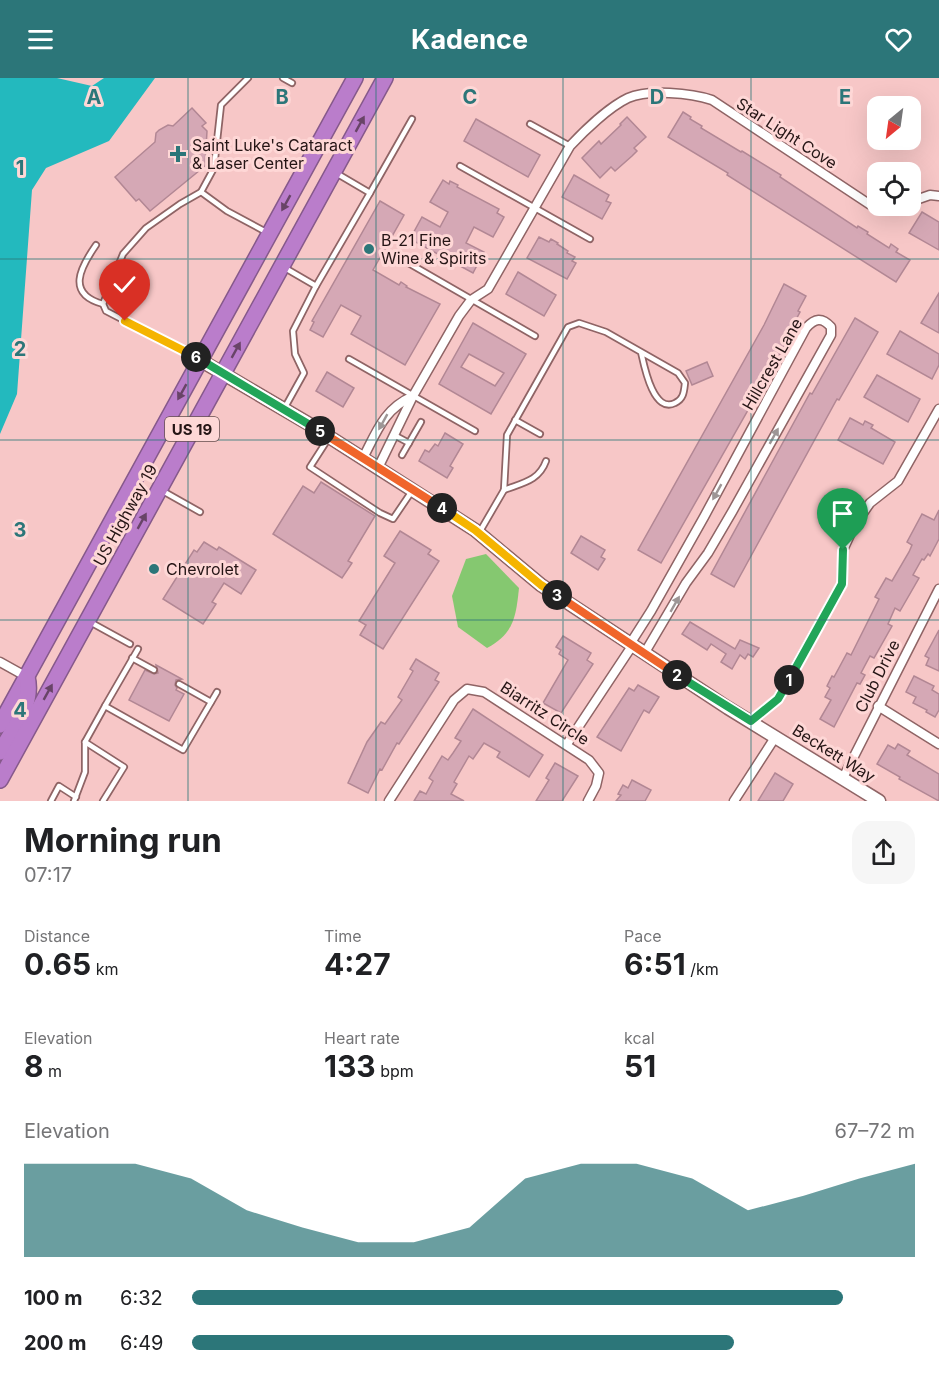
<!DOCTYPE html>
<meta charset="utf-8">
<style>
body{margin:0;font-family:Inter,sans-serif;background:#f6f6f6;color:#202124;height:100vh;display:flex;flex-direction:column;font-size:22px;white-space:nowrap}
*{box-sizing:border-box;margin:0}
p{font-size:20px;color:#757577}
.icon{flex:none;width:33px;height:33px;fill:none;stroke:currentColor;stroke-width:2;stroke-linecap:round;stroke-linejoin:round}
.map{position:relative;height:723px;overflow:hidden}
.panel{display:flex;flex-direction:column;background:#fff;flex:1}
.panel>*{flex:none}
.needle{width:39px;rotate:209deg}
.fabs{position:absolute;left:867px;top:18px;display:grid;gap:12px}
.fabs a{display:grid;place-items:center;width:54px;height:54px;border-radius:12px;background:#fff;box-shadow:0 6px 24px #0002;font-size:30px}
.pin{position:absolute;display:grid;place-items:center;width:51px;height:51px;color:#fff;margin:-62px -26px;border-radius:50% 50% 50% 0;rotate:-45deg;box-shadow:0 0 6px #0007}
.pin .icon{rotate:45deg}
.km{position:absolute;width:30px;height:30px;margin:-15px;border-radius:50%;background:#222;color:#fff;font-size:16px;line-height:30px;text-align:center}
.round{display:grid;place-items:center;flex:none;width:63px;height:63px;border-radius:18px;background:#f6f6f6}
.summary{display:flex;align-items:center;justify-content:space-between;height:102px;padding:0 24px}
h1{font-size:33px;font-weight:700;line-height:45px}
.stats{display:grid;grid-template-columns:repeat(3,1fr);gap:9px;height:102px;padding:6px 24px}
.stats div{display:grid;align-content:center}
.stats b{font-size:30px;font-weight:700}
.stats small{font-size:16px;font-weight:400}
.stats p{font-size:16px}
.chart{height:168px;padding:12px 24px}
.chart p{display:flex;justify-content:space-between}
.chart svg{width:100%;height:108px;margin-top:6px;fill:#2c7679;opacity:.7}
ul{padding:0 24px;list-style:none;font-size:20px}
li{display:grid;grid-template-columns:96px 72px 1fr;align-items:center;height:45px}
li i{height:15px;border-radius:8px;background:#2c7679}
header{display:flex;justify-content:space-between;align-items:center;height:78px;padding:0 24px;background:#2c7679;color:#fff;font-size:27px;font-weight:700}
.map>svg:first-child{display:block}
.green{fill:#85c870}
.water{fill:#23b9be}
.building{fill:#d5a8b5;stroke:#b28794;stroke-width:1.5;fill-rule:evenodd}
.lines{fill:none;stroke-linecap:round;stroke-linejoin:round}
.lane-casing{stroke:#8f6465;stroke-width:8}
.street-casing{stroke:#8f6465;stroke-width:11}
.secondary-casing{stroke:#8f6465;stroke-width:15}
.highway-casing{stroke:#86598b;stroke-width:18}
.lane{stroke:#fff;stroke-width:4.5}
.street{stroke:#fff;stroke-width:8}
.secondary{stroke:#fff;stroke-width:12}
.highway{stroke:#ba7dcb;stroke-width:15}
.oneway{fill:#684467}
.oneway2{fill:#9d9696}
.split-1-casing{stroke:#fff;stroke-width:12}
.split-2-casing{stroke:#fff;stroke-width:12}
.split-3-casing{stroke:#fff;stroke-width:12}
.split-4-casing{stroke:#fff;stroke-width:12}
.split-5-casing{stroke:#fff;stroke-width:12}
.split-6-casing{stroke:#fff;stroke-width:12}
.split-7-casing{stroke:#fff;stroke-width:12}
.split-1{stroke:#22a559;stroke-width:8}
.split-2{stroke:#22a559;stroke-width:8}
.split-3{stroke:#f0652b;stroke-width:8}
.split-4{stroke:#f5b400;stroke-width:8}
.split-5{stroke:#f0652b;stroke-width:8}
.split-6{stroke:#22a559;stroke-width:8}
.split-7{stroke:#f5b400;stroke-width:8}
.grid{fill:none;stroke:#2c7679;stroke-width:1.5;stroke-opacity:0.55}
.poi-dot{fill:#2c7679;stroke:#fed7d6;stroke-width:2}
.labels{text-anchor:middle;dominant-baseline:central;stroke-width:6;stroke-linejoin:round;paint-order:stroke}
.shield{fill:#fed7d6;stroke:#664f4f;stroke-width:1.5}
.shield-label{font-size:15px;font-weight:bold;fill:#251515}
.street-label{font-size:16px;fill:#251515;stroke:#fed7d6}
.poi-label{font-size:16px;fill:#251515;stroke:#fed7d6;text-anchor:start}
.grid-label{font-size:20px;text-anchor:middle;font-weight:bold;fill:#2c7679;stroke:#fed7d6;stroke-width:6;stroke-linejoin:round;paint-order:stroke}
</style>
<header><svg class="icon" aria-label="menu" viewBox="0 0 24 24"><path d="M4 6h16M4 12h16M4 18h16"/></svg>Kadence<svg class="icon" aria-label="heart" viewBox="0 0 24 24"><path d="M12 20l-8-8c-3-5 5-10 8-4 3-6 11-1 8 4z"/></svg></header>
<div class="map">
<svg width="939" height="723" viewBox="0 0 939 723">
<rect width="100%" height="100%" fill="#f7c7c7"/>
<path class="green" d="M486,476L519,510C516,538 514,556 487,570L458,549L452,518L466,481Z"/>
<polygon class="water" points="0,0 57,0 92,8 104,0 155,0 109,63 46,90 32,112 17,316 0,356"/>
<g class="building">
<polygon points="192,30 206,45 202,48 207,53 205,88 150,133 139,121 136,123 115,99 155,64 156,55 159,52 168,47 173,48"/>
<polygon points="683,34 691,39 690,41 702,48 701,50 741,74 742,73 781,97 780,99 857,150 858,148 868,154 867,156 889,170 891,166 898,171 896,174 910,182 896,204 727,97 728,95 668,59"/>
<polygon points="627,39 646,59 634,70 637,73 632,78 615,93 611,89 600,100 582,80 599,63 601,66 621,47 620,46"/>
<polygon points="476,41 540,77 528,99 464,63"/>
<polygon points="574,97 609,117 606,123 611,125 602,141 562,119"/>
<polygon points="443,102 449,106 450,103 458,107 457,109 499,131 497,135 504,139 493,159 474,149 466,165 484,174 473,195 410,161 422,139 440,149 448,134 430,124"/>
<polygon points="380,123 404,137 373,192 399,207 401,204 407,208 406,209 440,226 405,287 351,256 361,238 341,227 323,259 310,252 314,244 312,243"/>
<polygon points="922,134 939,144 939,172 909,155"/>
<polygon points="539,159 549,164 551,161 558,165 557,166 568,173 567,175 575,179 572,183 576,185 567,201 527,180"/>
<polygon points="518,194 556,217 544,238 506,216"/>
<polygon points="784,206 806,218 798,233 800,234 783,266 785,267 661,485 638,472 764,247"/>
<polygon points="939,215 939,255 921,245"/>
<polygon points="855,240 878,254 839,322 837,321 734,509 711,496 810,315 812,316"/>
<path d="M473,245L526,276L491,336L439,306ZM469,276L504,295L495,308L461,289Z"/>
<polygon points="900,253 939,276 939,287 932,301 887,276"/>
<polygon points="707,284 713,298 692,307 686,293"/>
<polygon points="327,294 354,310 343,329 316,313"/>
<polygon points="877,297 920,321 908,344 864,319"/>
<polygon points="850,340 863,347 865,343 873,347 871,350 895,364 883,386 838,362"/>
<polygon points="445,355 463,366 450,388 453,390 447,400 419,383 425,372 429,374 435,366 438,368"/>
<polygon points="321,404 375,438 348,483 352,485 342,500 273,456 303,408 314,415"/>
<polygon points="939,432 939,461 930,478 928,476 924,482 922,481 913,497 919,500 900,533 895,530 888,546 892,548 874,580 870,578 861,595 865,597 860,606 857,605 834,649 820,641 831,622 825,619 830,610 827,608 832,598 834,599 847,575 851,577 879,521 875,519 886,500 892,503 909,474 912,467 907,464 922,436 934,442"/>
<polygon points="400,453 431,472 428,476 439,483 383,571 360,557 366,547 359,543 395,485 384,478"/>
<polygon points="581,458 605,472 601,479 605,481 598,492 571,475"/>
<polygon points="204,464 217,472 219,469 256,492 241,516 224,505 212,524 216,526 203,546 163,521 194,472 197,474"/>
<polygon points="690,544 735,571 740,562 759,570 753,579 748,576 745,581 740,577 732,591 721,584 726,576 711,566 707,572 682,556"/>
<polygon points="939,552 939,593 926,587 929,580 925,578"/>
<polygon points="563,558 591,575 587,582 593,586 561,635 543,625 568,582 559,576 561,572 556,569"/>
<polygon points="416,581 439,595 435,602 439,604 399,666 397,665 382,692 380,691 368,715 348,705 367,664 381,644 385,646 402,622 398,619 413,593 410,591"/>
<polygon points="156,587 182,601 176,602 175,607 177,610 176,612 184,616 169,643 129,622 145,592 154,596 158,595"/>
<polygon points="914,598 934,608 932,612 939,616 939,632 935,639 926,634 927,632 913,625 916,619 906,614"/>
<polygon points="638,607 659,619 649,635 644,632 621,673 597,659 629,610 634,613"/>
<polygon points="473,631 543,677 529,699 497,679 500,674 484,665 473,681 469,678 454,704 457,706 451,716 464,723 414,723 420,713 426,716 433,703 429,700 442,678 448,682 453,675 461,663 455,660"/>
<polygon points="898,666 910,673 907,677 939,696 939,723 899,701 900,699 877,686 888,667 895,671"/>
<polygon points="555,685 578,698 562,723 536,723 549,702 546,700"/>
<polygon points="775,695 793,706 783,723 758,723"/>
<polygon points="632,702 651,712 645,723 616,723 621,717 618,716 623,707 628,710"/>
</g>
<g class="lines">
<defs>
<g id="lane">
<polyline points="283,0 292,5"/>
<polyline points="530,46 570,68"/>
<polyline points="460,88 590,161"/>
<polyline points="201,114 227,133 268,155"/>
<polyline points="370,115 412,41"/>
<path d="M96,167C80,190 66,216 103,226"/>
<polyline points="405,183 535,258"/>
<polyline points="285,190 316,208 370,115 336,95"/>
<polyline points="199,281 106,233 103,226 123,176 146,150 180,126 201,114 214,90 221,27 248,0"/>
<polyline points="349,281 475,353"/>
<polyline points="284,331 304,295 295,276 293,253 316,208"/>
<polyline points="515,342 540,356"/>
<polyline points="394,357 409,365"/>
<polyline points="328,361 310,389 380,435 393,441 412,413"/>
<polyline points="402,377 421,344"/>
<polyline points="161,412 200,434"/>
<path d="M504,412C522,405 539,403 546,383"/>
<path d="M479,455L504,412L507,357L568,249L579,245L606,254L678,295L685,305C684,313 684,321 675,325C653,336 644,287 641,274"/>
<polyline points="90,544 130,566"/>
<polyline points="138,571 105,628 183,672 217,614"/>
<polyline points="132,580 154,592"/>
<polyline points="179,606 211,624"/>
<polyline points="85,664 124,689 103,723"/>
<polyline points="51,723 59,708 76,719"/>
<polyline points="74,723 85,694 85,664 105,628"/>
</g>
<g id="street">
<polyline points="910,124 930,117 939,118"/>
<path d="M363,380C377,353 384,331 413,318"/>
<path d="M378,390L413,318L459,238L471,222L488,211L570,68C584,53 609,29 628,20C648,11 691,15 712,22L869,126L880,132L902,128"/>
<path d="M630,566L651,533L704,439L806,250C815,240 822,239 831,249V257L732,434L708,475L686,505L644,576"/>
<polyline points="0,584 27,599"/>
<polyline points="878,628 939,666"/>
<polyline points="751,643 778,621 842,506 843,472 854,448 870,425 898,403 939,331"/>
<polyline points="567,666 632,568"/>
<polyline points="843,700 939,511"/>
<polyline points="389,723 454,622 467,611 484,614 589,682 599,695 596,708 588,723"/>
<polyline points="734,723 776,658"/>
</g>
<polyline id="secondary" points="200,282 309,346 475,452 541,507 728,630 879,723"/>
<g id="highway">
<polyline points="0,647 355,0"/>
<path d="M0,674C13,651 34,626 27,599"/>
<polyline points="0,702 385,0"/>
</g>
</defs>
<use href="#lane" class="lane-casing"/>
<use href="#street" class="street-casing"/>
<use href="#secondary" class="secondary-casing"/>
<use href="#highway" class="highway-casing"/>
<use href="#lane" class="lane"/>
<use href="#street" class="street"/>
<use href="#secondary" class="secondary"/>
<use href="#highway" class="highway"/>
</g>
<defs><path id="oneway-solid" d="M-6-.8H1V-3.2L6.5 0L1 3.2V.8H-6Z" transform="scale(1.5)"/></defs>
<g class="oneway">
<use href="#oneway-solid" transform="translate(360 46) rotate(-61)"/>
<use href="#oneway-solid" transform="translate(286 125) rotate(119)"/>
<use href="#oneway-solid" transform="translate(236 272) rotate(-61)"/>
<use href="#oneway-solid" transform="translate(182 314) rotate(119)"/>
<use href="#oneway-solid" transform="translate(142 443) rotate(-61)"/>
<use href="#oneway-solid" transform="translate(48 614) rotate(-61)"/>
</g>
<g class="oneway2">
<use href="#oneway-solid" transform="translate(383 344) rotate(119)"/>
<use href="#oneway-solid" transform="translate(774 358) rotate(-61)"/>
<use href="#oneway-solid" transform="translate(717 414) rotate(119)"/>
<use href="#oneway-solid" transform="translate(675 526) rotate(-60)"/>
</g>
<g class="lines">
<defs>
<polyline id="split-1" points="789,602 842,506 843,472"/>
<polyline id="split-2" points="677,597 751,643 778,621 789,602"/>
<polyline id="split-3" points="557,517 677,597"/>
<polyline id="split-4" points="442,430 475,452 541,507 557,517"/>
<polyline id="split-5" points="320,353 442,430"/>
<polyline id="split-6" points="196,279 320,353"/>
<polyline id="split-7" points="125,243 196,279"/>
</defs>
<use href="#split-1" class="split-1-casing"/>
<use href="#split-2" class="split-2-casing"/>
<use href="#split-3" class="split-3-casing"/>
<use href="#split-4" class="split-4-casing"/>
<use href="#split-5" class="split-5-casing"/>
<use href="#split-6" class="split-6-casing"/>
<use href="#split-7" class="split-7-casing"/>
<use href="#split-1" class="split-1"/>
<use href="#split-2" class="split-2"/>
<use href="#split-3" class="split-3"/>
<use href="#split-4" class="split-4"/>
<use href="#split-5" class="split-5"/>
<use href="#split-6" class="split-6"/>
<use href="#split-7" class="split-7"/>
</g>
<path class="grid" d="M188,0V723M376,0V723M563,0V723M751,0V723M0,181H939M0,362H939M0,542H939"/>
<g class="poi-dot">
<path d="M175 67h6v6h6v6h-6v6h-6v-6h-6v-6h6z"/>
<circle cx="369" cy="171" r="6"/>
<circle cx="154" cy="491" r="6"/>
</g>
<g class="labels">
<rect class="shield" x="165" y="339" width="54" height="24" rx="4.5"/>
<g class="shield-label">
<text x="192" y="351">US 19</text>
</g>
<g class="street-label">
<text transform="translate(787 55) rotate(33)">Star Light Cove</text>
<text transform="translate(772 286) rotate(-60)">Hillcrest Lane</text>
<text transform="translate(125 437) rotate(-61)">US Highway 19</text>
<text transform="translate(877 598) rotate(-63)">Club Drive</text>
<text transform="translate(545 635) rotate(33)">Biarritz Circle</text>
<text transform="translate(834 675) rotate(32)">Beckett Way</text>
</g>
<g class="poi-label">
<text x="192" y="67">Saint Luke's Cataract<tspan x="192" dy="18">&amp; Laser Center</tspan></text>
<text x="381" y="162">B-21 Fine<tspan x="381" dy="18">Wine &amp; Spirits</tspan></text>
<text x="166" y="491">Chevrolet</text>
</g>
</g>
<g class="grid-label">
<text x="94" y="26">A</text>
<text x="282" y="26">B</text>
<text x="470" y="26">C</text>
<text x="657" y="26">D</text>
<text x="845" y="26">E</text>
<text x="20" y="97">1</text>
<text x="20" y="278">2</text>
<text x="20" y="459">3</text>
<text x="20" y="639">4</text>
</g>
</svg>
<div class="fabs">
<a><svg class="needle" viewBox="-14 -14 28 28"><path d="M0-13l5 13h-10z" fill="#e53935"/><path d="M0 13l5-13h-10z" fill="#757577"/></svg></a>
<a><svg class="icon" aria-label="locate" viewBox="0 0 24 24"><circle cx="12" cy="12" r="6"/><path d="M12 2v4M12 18v4M2 12h4M18 12h4"/></svg></a>
</div>
<div class="pin" style="left:843px;top:472px;background:#1e9e55"><svg class="icon" aria-label="arrive" viewBox="0 0 24 24"><path d="M6 21V4h12l-3 4 3 4H6"/></svg></div>
<div class="pin" style="left:125px;top:243px;background:#d93025"><svg class="icon" aria-label="check" viewBox="0 0 24 24"><path d="M5 12l5 5 9-10"/></svg></div>
<b class="km" style="left:789px;top:602px">1</b>
<b class="km" style="left:677px;top:597px">2</b>
<b class="km" style="left:557px;top:517px">3</b>
<b class="km" style="left:442px;top:430px">4</b>
<b class="km" style="left:320px;top:353px">5</b>
<b class="km" style="left:196px;top:279px">6</b>
</div>
<section class="panel">
<div class="summary"><div><h1>Morning run</h1><p>07:17</p></div><a class="round"><svg class="icon" aria-label="share" viewBox="0 0 24 24"><path d="M12 15V3M7 8l5-5 5 5M5 13v7h14v-7"/></svg></a></div>
<div class="stats">
<div><p>Distance</p><b>0.65<small> km</small></b></div>
<div><p>Time</p><b>4:27</b></div>
<div><p>Pace</p><b>6:51<small> /km</small></b></div>
</div>
<div class="stats">
<div><p>Elevation</p><b>8<small> m</small></b></div>
<div><p>Heart rate</p><b>133<small> bpm</small></b></div>
<div><p>kcal</p><b>51</b></div>
</div>
<div class="chart"><p><span>Elevation</span>67–72 m</p>
<svg viewBox="0 0 160 44" preserveAspectRatio="none"><path d="M0 44V6L10 6L20 6L30 12L40 25L50 32L60 38L70 38L80 32L90 12L100 6L110 6L120 12L130 25L140 19L150 12L160 6V44z"/></svg>
</div>
<ul>
<li><b>100 m</b>6:32<i style="width:90%"></i></li>
<li><b>200 m</b>6:49<i style="width:75%"></i></li>
</ul>
</section>
